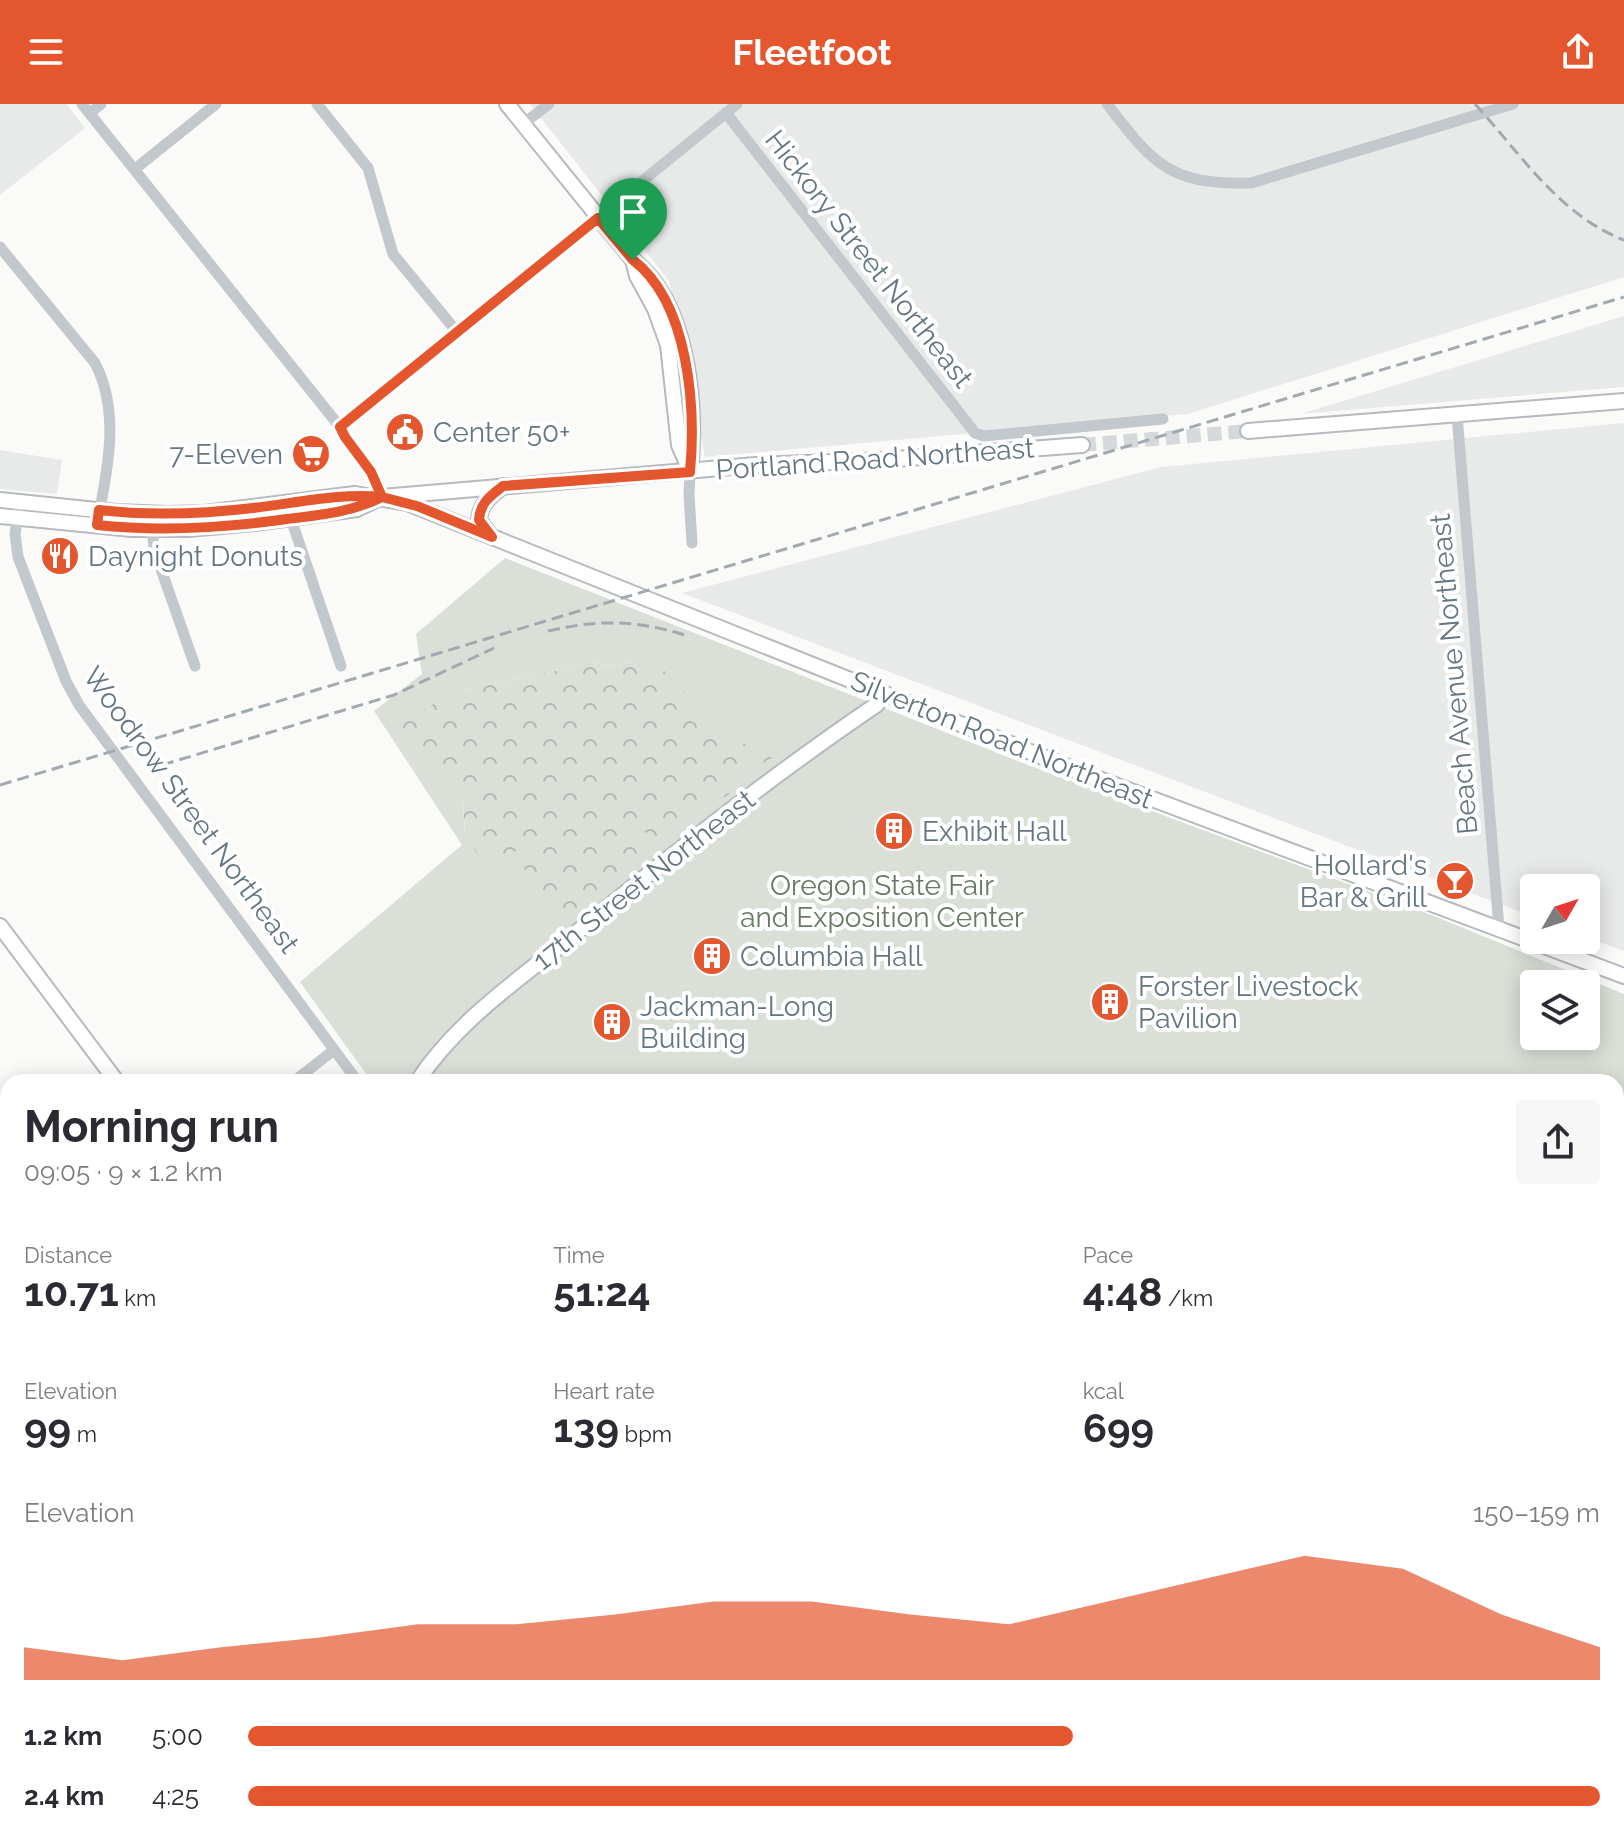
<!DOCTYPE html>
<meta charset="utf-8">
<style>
body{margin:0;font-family:Raleway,sans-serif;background:#f7f7f7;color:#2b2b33;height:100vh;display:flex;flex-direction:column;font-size:30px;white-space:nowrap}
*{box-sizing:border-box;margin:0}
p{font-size:26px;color:#7c7c81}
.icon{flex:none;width:44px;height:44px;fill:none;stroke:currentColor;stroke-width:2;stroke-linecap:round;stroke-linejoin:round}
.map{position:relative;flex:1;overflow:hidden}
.details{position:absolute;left:0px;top:970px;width:1624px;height:768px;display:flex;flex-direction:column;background:#fff;border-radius:24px 24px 0 0;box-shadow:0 4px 20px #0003}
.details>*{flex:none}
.needle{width:52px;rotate:51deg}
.controls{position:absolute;left:1520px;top:770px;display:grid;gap:16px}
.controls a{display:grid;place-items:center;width:80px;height:80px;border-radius:8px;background:#fff;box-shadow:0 4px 20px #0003;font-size:40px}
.pin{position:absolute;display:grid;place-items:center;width:68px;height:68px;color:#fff;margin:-82px -34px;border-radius:50% 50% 50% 0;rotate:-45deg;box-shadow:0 0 8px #0007}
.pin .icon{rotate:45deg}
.round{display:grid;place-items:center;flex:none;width:84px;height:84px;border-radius:8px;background:#f7f7f7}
.head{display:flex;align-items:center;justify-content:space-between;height:136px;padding:0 24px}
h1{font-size:44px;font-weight:700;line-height:60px}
.stats{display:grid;grid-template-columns:repeat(3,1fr);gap:12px;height:136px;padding:8px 24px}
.stats div{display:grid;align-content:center}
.stats b{font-size:40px;font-weight:700}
.stats small{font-size:22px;font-weight:400}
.stats p{font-size:22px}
.chart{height:224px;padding:16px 24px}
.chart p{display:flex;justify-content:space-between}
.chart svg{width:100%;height:144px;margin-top:8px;fill:#e4572e;opacity:.7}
ul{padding:0 24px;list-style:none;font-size:26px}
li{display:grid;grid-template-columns:128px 96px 1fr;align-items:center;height:60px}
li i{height:20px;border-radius:10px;background:#e4572e}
header{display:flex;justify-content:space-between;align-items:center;height:104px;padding:0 24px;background:#e4572e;color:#fff;font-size:36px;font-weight:700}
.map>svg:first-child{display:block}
.built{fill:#e8e9e9}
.green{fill:#dadfd7;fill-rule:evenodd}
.forest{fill:url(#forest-crowns)}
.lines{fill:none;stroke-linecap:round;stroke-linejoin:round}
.major-tunnel{stroke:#d5d9db;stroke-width:14;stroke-dasharray:14 7;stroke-linecap:butt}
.major-casing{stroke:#b5babe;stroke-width:18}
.minor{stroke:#c3c8cc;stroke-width:11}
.major{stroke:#fff;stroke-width:14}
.rail{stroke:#a2aab0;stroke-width:3;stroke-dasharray:12 6;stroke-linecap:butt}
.route-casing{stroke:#fff;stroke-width:16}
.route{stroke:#e4572e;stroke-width:10}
.labels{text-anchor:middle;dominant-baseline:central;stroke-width:8;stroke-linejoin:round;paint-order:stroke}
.street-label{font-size:28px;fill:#657683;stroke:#fff}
.poi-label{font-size:28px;fill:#657683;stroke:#fff;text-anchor:start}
.park-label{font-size:28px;fill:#687a64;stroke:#fff}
</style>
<header><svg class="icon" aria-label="menu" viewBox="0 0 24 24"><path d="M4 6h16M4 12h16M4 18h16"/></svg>Fleetfoot<svg class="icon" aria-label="share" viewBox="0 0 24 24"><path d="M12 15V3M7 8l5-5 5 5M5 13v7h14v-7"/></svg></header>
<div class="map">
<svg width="1624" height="1738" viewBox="0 0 1624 1738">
<defs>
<pattern id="forest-crowns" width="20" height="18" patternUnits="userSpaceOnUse" patternTransform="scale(2)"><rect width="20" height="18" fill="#dadfd7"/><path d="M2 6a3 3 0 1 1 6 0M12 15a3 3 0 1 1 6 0" fill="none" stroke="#b4b9b4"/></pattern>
</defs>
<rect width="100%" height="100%" fill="#fafaf8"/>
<g class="built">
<polygon points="0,0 66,0 85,24 0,91"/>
<polygon points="530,0 1624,0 1624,173 1188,310 705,353 669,177"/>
<polygon points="1624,212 1624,283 1300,310"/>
<polygon points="1624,319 1624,847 1586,833 1586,784 1534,784 1534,813 682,489 1161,363"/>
<polygon points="0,346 62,356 57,390 0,385"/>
<polygon points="1624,1571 1624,1640 1616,1630 1616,1577"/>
</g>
<g class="green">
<path d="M505,454L1028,661L1434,812L1624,890V1119L1616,1126V978H372L300,878L462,741L374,607L422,570L416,530ZM633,558L678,611L746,672L734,687L637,726L518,745L465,730L455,588L593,559L613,562ZM1534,880H1586V932H1534Z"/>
<polygon points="272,1730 852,1730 842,1738 278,1738"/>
</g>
<path class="forest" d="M633,558C660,564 667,564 684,587L679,612L774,652L746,672L734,687L661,734L638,726L637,770L589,806L539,808L518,746L484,761L465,730L463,698L412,652L398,620L455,588L593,559L613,562Z"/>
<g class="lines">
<polyline class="major-tunnel" points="1082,341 1248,327"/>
<defs>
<g id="major">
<path d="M507,0L633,156C689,199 697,303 690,368"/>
<polyline points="633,156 637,172 655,205 668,241 679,341 689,364"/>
<polyline points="1248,327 1624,297"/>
<polyline points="0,396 116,408 168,410 205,409 355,390 407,399 1083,669 1624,872"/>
<polyline points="0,412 132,425 188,425 255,419 357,405 382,393 756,361 883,356 1082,341"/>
<path d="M490,431L479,416C480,399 490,393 503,382"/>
<polyline points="0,822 117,978"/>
<path d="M417,978C456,918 517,877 571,833C670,752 770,673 876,601L885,590"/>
<polyline points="0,1384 8,1378"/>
<polyline points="453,1738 454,1730"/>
</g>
</defs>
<use href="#major" class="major-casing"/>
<g class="minor">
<polyline points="82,0 340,323 345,333 371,368 382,393"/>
<polyline points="317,0 368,64 393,150 457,228"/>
<path d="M1107,0C1154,61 1170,81 1251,79L1513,0"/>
<polyline points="90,9 101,0"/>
<polyline points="726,9 975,329 984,332 1163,315"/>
<polyline points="523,20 549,0"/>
<polyline points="135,65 216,0"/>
<path d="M0,143L95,259C121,309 107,368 97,421"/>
<polyline points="1457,311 1499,824"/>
<polyline points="340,323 737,0"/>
<polyline points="690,368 689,391 692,439"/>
<polyline points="20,398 15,430 18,453 66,577 79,601 358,978"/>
<polyline points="151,410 154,445 195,562"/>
<polyline points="291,415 341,562"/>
<polyline points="293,978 334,946"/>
<polyline points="1616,1020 1624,1014"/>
<polyline points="0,1206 8,1200"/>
<polyline points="0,1232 8,1242"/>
<polyline points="1616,1273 1624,1267"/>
<polyline points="1616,1509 1624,1502"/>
<polyline points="0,1545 8,1542"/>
<polyline points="0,1701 8,1698"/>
<polyline points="1616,1708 1624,1719"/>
<polyline points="174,1730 178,1738"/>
<polyline points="1374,1730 1381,1738"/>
<polyline points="1511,1730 1518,1738"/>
<polyline points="1082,1738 1092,1730"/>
<polyline points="1334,1738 1345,1730"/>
</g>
<use href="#major" class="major"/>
<g class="rail">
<path d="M1475,0C1520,49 1559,111 1624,136"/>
<path d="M548,527C600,515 637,516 688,532"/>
<polyline points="162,661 394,591 494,544"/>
<polyline points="0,681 1624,193"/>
</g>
</g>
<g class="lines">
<defs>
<path id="route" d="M633,156L598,114L340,323L345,333L371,368L382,393C339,389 296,399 253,404C202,410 151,412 99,406L97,421C161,428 223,424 287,415C321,411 352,408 382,393L417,402L492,433L479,416C480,399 490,392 503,382L690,368C696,303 689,199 633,156"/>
</defs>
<use href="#route" class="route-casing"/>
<use href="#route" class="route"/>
</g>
<defs>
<symbol id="civic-disc" viewBox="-11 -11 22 22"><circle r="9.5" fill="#e4572e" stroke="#fff"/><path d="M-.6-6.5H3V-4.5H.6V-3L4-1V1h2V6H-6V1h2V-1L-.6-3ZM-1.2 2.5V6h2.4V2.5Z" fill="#fff"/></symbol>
<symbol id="supermarket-disc" viewBox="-11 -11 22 22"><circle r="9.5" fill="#e4572e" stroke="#fff"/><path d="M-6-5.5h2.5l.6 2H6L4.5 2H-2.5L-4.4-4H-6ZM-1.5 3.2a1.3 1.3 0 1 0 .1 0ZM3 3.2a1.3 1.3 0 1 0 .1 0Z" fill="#fff"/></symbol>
<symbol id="restaurant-disc" viewBox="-11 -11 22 22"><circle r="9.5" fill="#e4572e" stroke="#fff"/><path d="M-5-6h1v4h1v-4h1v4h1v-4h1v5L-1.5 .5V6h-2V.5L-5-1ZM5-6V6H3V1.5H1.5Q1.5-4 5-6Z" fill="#fff"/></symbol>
<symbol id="building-disc" viewBox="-11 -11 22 22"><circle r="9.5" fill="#e4572e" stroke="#fff"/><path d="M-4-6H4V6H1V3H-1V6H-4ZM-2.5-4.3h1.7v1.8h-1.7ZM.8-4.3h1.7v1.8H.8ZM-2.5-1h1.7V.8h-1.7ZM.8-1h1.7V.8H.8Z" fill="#fff"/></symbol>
<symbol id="bar-disc" viewBox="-11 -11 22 22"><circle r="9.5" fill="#e4572e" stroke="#fff"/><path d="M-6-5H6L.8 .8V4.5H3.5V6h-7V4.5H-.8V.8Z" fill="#fff"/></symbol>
</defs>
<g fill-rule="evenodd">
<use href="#civic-disc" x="383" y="306" width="44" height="44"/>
<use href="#supermarket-disc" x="289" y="328" width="44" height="44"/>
<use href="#restaurant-disc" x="38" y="430" width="44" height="44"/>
<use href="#building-disc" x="872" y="705" width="44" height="44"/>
<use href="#bar-disc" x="1433" y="755" width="44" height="44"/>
<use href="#building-disc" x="690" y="830" width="44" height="44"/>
<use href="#building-disc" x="1088" y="876" width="44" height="44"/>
<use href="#building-disc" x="590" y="896" width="44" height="44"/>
</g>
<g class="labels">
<g class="street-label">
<text transform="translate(869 155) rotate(52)">Hickory Street Northeast</text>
<text transform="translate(875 355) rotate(-4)">Portland Road Northeast</text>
<text transform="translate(1454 570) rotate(-95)">Beach Avenue Northeast</text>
<text transform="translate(1002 636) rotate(22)">Silverton Road Northeast</text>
<text transform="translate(191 706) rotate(54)">Woodrow Street Northeast</text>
<text transform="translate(644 776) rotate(-38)">17th Street Northeast</text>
</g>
<g class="poi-label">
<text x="433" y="328">Center 50+</text>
<text x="283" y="350" text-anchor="end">7-Eleven</text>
<text x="88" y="452">Daynight Donuts</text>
<text x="922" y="727">Exhibit Hall</text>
<text x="1427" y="761" text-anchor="end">Hollard's<tspan x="1427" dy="32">Bar &amp; Grill</tspan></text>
<text x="740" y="852">Columbia Hall</text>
<text x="1138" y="882">Forster Livestock<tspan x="1138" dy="32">Pavilion</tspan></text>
<text x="640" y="902">Jackman-Long<tspan x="640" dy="32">Building</tspan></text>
</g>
<g class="park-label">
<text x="882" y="781">Oregon State Fair<tspan x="882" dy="32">and Exposition Center</tspan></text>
</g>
</g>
</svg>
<div class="controls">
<a><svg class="needle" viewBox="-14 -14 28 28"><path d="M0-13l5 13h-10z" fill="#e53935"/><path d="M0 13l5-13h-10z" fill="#7c7c81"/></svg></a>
<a><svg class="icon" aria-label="layers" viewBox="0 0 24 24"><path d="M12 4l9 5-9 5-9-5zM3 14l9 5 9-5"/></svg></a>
</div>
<div class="pin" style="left:633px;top:156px;background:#1e9e55"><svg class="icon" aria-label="arrive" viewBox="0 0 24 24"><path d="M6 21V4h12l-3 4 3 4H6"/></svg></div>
<section class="details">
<div class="head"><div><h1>Morning run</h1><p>09:05 · 9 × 1.2 km</p></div><a class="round"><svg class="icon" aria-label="share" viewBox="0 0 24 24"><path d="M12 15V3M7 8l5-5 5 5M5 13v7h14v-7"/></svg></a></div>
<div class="stats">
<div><p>Distance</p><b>10.71<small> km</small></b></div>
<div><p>Time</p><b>51:24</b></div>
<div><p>Pace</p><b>4:48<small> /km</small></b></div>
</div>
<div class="stats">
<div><p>Elevation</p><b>99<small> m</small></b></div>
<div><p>Heart rate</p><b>139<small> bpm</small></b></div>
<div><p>kcal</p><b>699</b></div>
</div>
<div class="chart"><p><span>Elevation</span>150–159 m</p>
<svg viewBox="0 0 160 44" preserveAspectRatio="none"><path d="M0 44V34L10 38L20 34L30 31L40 27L50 27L60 24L70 20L80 20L90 24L100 27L110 20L120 13L130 6L140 10L150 24L160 34V44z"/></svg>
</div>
<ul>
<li><b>1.2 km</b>5:00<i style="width:61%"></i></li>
<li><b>2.4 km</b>4:25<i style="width:100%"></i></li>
</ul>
</section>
</div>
